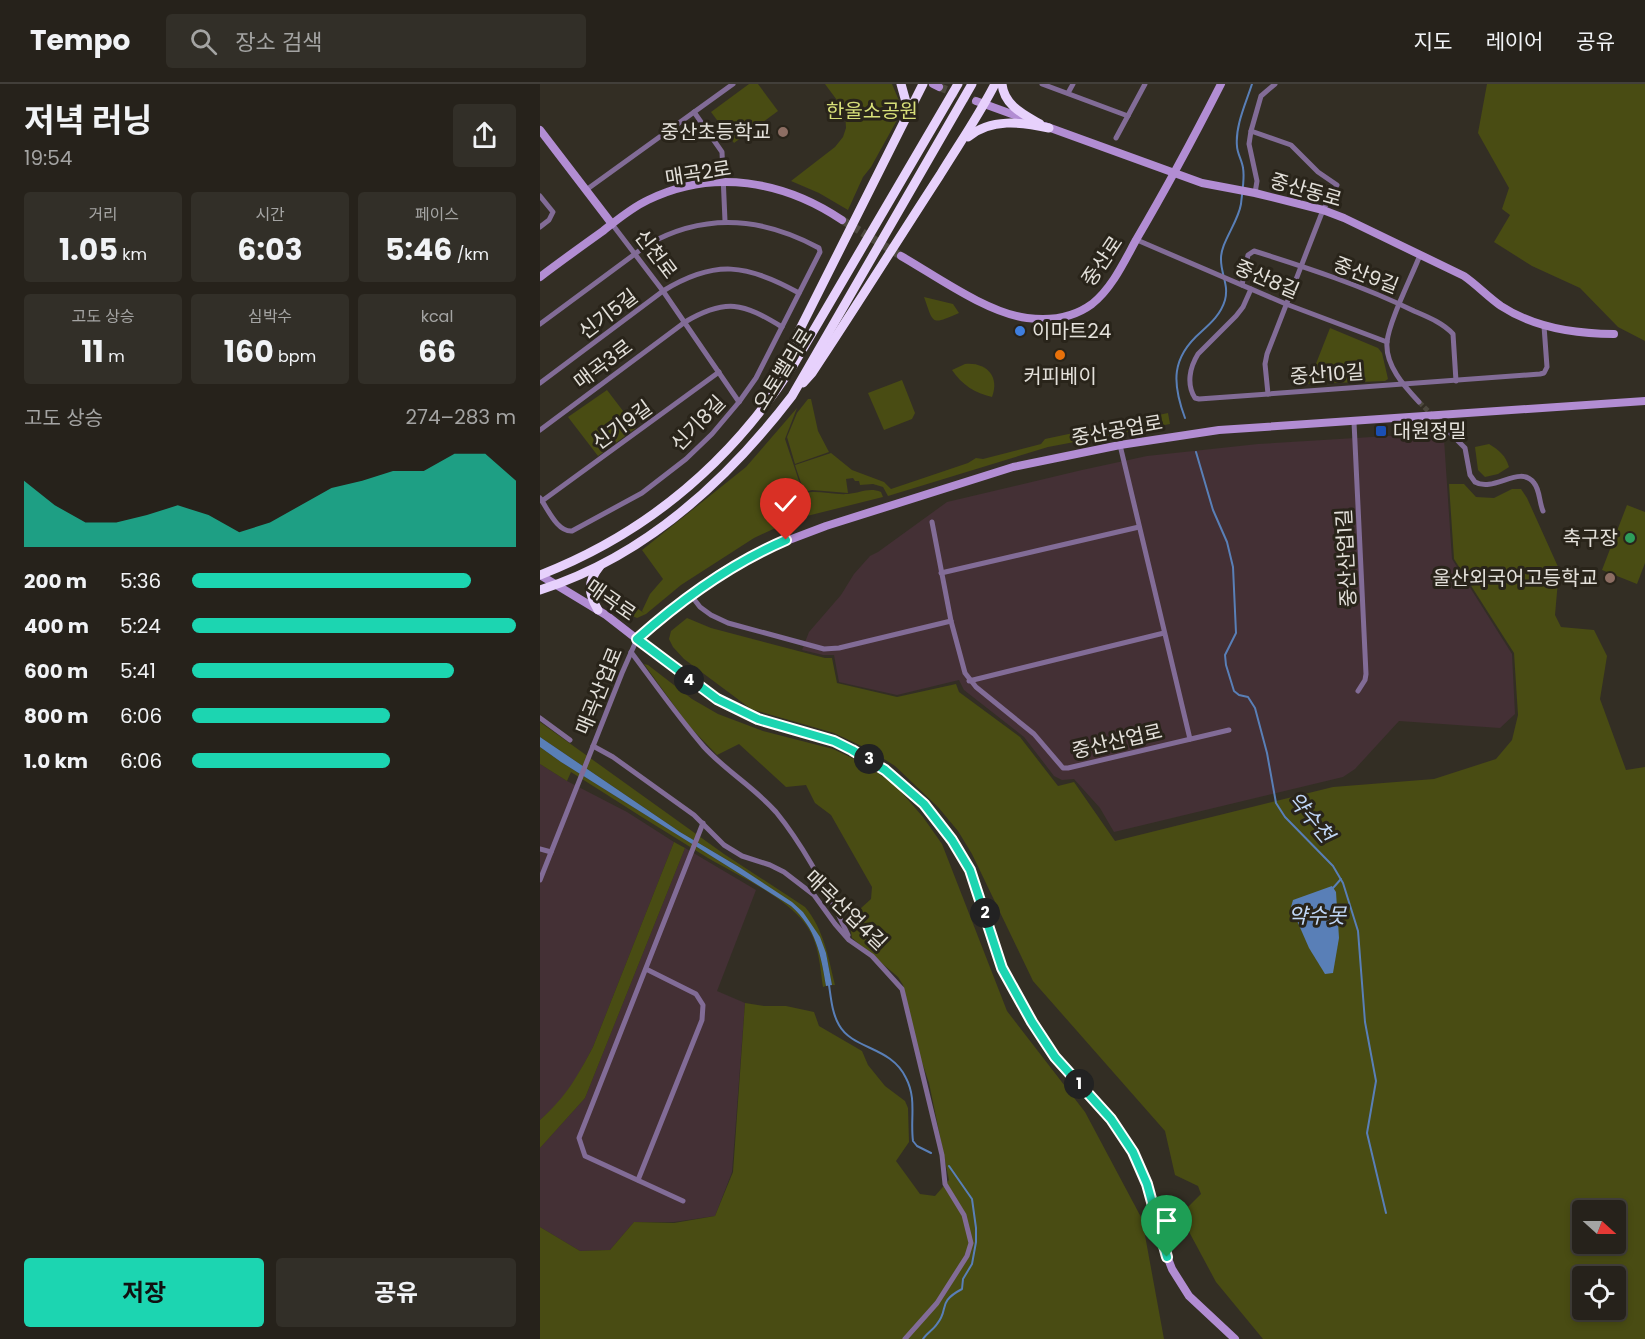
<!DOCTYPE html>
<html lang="ko">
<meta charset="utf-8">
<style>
body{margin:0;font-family:Poppins,"Noto Sans KR",sans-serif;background:#322f28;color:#f1f3f6;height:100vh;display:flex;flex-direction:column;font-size:22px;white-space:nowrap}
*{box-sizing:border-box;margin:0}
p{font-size:20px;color:#a4a4a3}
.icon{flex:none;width:33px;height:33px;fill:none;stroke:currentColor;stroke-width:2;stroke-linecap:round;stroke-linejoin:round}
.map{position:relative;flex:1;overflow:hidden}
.sheet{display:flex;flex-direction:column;background:#26221b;width:540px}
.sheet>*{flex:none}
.needle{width:39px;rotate:111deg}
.controls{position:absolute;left:1032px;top:1116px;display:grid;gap:12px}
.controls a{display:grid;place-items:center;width:54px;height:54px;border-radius:6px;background:#26221b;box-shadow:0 3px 9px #0003,0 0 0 2px #423f3a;font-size:30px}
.pin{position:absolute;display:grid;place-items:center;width:51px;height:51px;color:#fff;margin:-62px -26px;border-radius:50% 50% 50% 0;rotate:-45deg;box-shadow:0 0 6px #0007}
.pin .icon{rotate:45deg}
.km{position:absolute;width:30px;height:30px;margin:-15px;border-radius:50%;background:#222;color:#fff;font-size:16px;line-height:30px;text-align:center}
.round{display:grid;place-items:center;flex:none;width:63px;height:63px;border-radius:6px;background:#322f28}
.head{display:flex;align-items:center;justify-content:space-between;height:102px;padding:0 24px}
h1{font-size:33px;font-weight:700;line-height:45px}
.figures{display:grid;grid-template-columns:repeat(3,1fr);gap:9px;height:102px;padding:6px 24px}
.figures div{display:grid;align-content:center;border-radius:6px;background:#322f28;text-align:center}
.figures b{font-size:30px;font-weight:700}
.figures small{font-size:16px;font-weight:400}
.figures p{font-size:16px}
.chart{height:168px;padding:12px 24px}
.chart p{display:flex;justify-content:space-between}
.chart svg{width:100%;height:108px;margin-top:6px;fill:#1cd5b1;opacity:.7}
.cta{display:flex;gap:12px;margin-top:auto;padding:12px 24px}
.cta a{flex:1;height:69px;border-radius:6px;background:#1cd5b1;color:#111;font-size:24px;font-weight:700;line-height:69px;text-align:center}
.cta a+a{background:#322f28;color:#f1f3f6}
ul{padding:0 24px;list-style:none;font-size:20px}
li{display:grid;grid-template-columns:96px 72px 1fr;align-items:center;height:45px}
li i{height:15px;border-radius:8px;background:#1cd5b1}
header{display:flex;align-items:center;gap:36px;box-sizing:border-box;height:84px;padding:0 30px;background:#26221b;border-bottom:2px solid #423f3a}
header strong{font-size:28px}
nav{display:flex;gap:33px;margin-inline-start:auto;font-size:21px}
.search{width:420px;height:54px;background:#322f28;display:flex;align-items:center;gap:15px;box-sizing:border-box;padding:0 21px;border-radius:6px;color:#a4a4a3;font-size:22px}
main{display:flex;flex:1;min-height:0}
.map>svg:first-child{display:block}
.industrial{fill:#443035}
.green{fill:#494c13;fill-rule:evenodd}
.water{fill:#597fb7}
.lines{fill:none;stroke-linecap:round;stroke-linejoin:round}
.stream{stroke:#597fb7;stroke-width:2}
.street-tunnel{stroke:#4d493f;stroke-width:5;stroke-dasharray:5 2.5;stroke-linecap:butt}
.secondary-tunnel{stroke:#4d493f;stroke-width:8;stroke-dasharray:8 4;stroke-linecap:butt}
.street{stroke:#826c97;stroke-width:5}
.secondary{stroke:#b28dd3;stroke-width:8}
.highway{stroke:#e7d1fc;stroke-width:9}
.route-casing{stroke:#fff;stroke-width:12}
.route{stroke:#1cd5b1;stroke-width:8}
.education-dot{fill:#8d6e63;stroke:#29241a;stroke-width:2}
.shop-dot{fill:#3f7fe0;stroke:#29241a;stroke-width:2}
.food-dot{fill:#e8710a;stroke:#29241a;stroke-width:2}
.transit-dot{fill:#1a4fb4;stroke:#29241a;stroke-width:2}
.leisure-dot{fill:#2e9e5b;stroke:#29241a;stroke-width:2}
.labels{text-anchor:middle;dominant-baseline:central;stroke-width:6;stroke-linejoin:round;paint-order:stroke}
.park-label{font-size:20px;fill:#d7df79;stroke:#29241a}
.poi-label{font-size:20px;fill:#e3e0da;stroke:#29241a;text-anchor:end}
.street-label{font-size:20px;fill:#e3e0da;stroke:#29241a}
.water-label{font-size:21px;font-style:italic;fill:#c1d7f7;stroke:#29241a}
</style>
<header>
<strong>Tempo</strong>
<div class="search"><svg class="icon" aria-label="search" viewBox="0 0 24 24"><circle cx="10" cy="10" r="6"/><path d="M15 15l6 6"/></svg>장소 검색</div>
<nav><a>지도</a><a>레이어</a><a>공유</a></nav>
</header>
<main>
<section class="sheet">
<div class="head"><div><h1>저녁 러닝</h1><p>19:54</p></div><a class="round"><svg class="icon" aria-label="share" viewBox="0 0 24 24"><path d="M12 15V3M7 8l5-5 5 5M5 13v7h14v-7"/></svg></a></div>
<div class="figures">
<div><p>거리</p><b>1.05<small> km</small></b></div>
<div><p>시간</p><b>6:03</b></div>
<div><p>페이스</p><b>5:46<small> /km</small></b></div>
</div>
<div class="figures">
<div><p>고도 상승</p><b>11<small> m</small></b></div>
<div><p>심박수</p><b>160<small> bpm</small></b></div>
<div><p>kcal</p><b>66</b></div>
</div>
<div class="chart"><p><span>고도 상승</span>274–283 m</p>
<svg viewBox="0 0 160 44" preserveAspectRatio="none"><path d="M0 44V17L10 27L20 34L30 34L40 31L50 27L60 31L70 38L80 34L90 27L100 20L110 17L120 13L130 13L140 6L150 6L160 17V44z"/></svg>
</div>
<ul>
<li><b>200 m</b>5:36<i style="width:86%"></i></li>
<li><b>400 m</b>5:24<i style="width:100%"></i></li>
<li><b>600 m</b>5:41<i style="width:81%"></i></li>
<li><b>800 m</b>6:06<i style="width:61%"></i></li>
<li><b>1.0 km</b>6:06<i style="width:61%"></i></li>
</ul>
<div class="cta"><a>저장</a><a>공유</a></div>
</section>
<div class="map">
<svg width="1105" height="1255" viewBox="0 0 1105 1255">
<rect width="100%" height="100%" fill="#332e24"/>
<g class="industrial">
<polygon points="897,349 904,355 912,475 972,570 975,630 960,644 859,637 815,685 803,693 574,748 560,724 534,695 522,696 514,692 484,653 424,606 419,596 357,611 299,598 294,571 283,571 262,566 269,548 301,511 314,490 330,472 338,468 407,418 542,386 607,372 718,360"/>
<polygon points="0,680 27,697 87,728 134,758 53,963 37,993 19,1019 0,1036"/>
<polygon points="145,764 216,806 177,907 205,919 192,1088 175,1132 134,1138 94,1138 70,1166 40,1167 0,1143 0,1064 45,1014"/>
</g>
<g class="green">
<polygon points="209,0 218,0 238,27 194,59 171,28"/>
<polygon points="285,0 352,0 360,19 357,36 331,83 323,93 308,126 279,109 251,97 295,63 303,53 306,44 305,27"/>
<polygon points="947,0 1105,0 1105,257 1078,243 1040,204 992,182 954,158 970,131 962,125 969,104 938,49"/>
<path d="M384,213L413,220L419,229C391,241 394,241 384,213Z"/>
<polygon points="790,244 838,264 842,269 848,295 845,297 768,300"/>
<path d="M425,280C446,278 460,292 452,313C435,309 422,301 412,286Z"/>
<polygon points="362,296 375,329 372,335 344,346 328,309"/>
<polygon points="67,306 96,344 58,372 28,333"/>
<polygon points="268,315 271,315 278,347 289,368 255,380 247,353 257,329"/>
<path d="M257,324L245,355L263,409C278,406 292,411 308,410C320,409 329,403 341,408L343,413L255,435L214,454L141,501L106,530L97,534L90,531L81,521L85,516L104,529L102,527L110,510L123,495L102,466L206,383Z"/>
<polygon points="628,329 630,340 508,363 348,412 343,403 333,400 320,401 319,397 315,397 313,394 306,395 308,409 272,406 264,408 255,381 291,369 312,386 344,398 351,405 428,379 436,374 443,375 501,360 505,355"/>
<path d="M949,360C960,367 965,371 969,383L958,390L945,393L938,386L935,363Z"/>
<path d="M909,400H924L936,413L954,414L972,405H981L987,414L1019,485L1015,531L1021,543L1054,546L1067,572L1060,615L1086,686L1105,683V1255H723L676,1198L640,1131L661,1110L658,1102L635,1091L625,1047L493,897L432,770L418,747L398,723L355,682L330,666L294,649L211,625L144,575L133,563L129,555L131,547L147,534L171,544L285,574H292L297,599L357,613L416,600L419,608L480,653L518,702L534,698L575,757L793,703L894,695L956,675L972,656L978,631L974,569L914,475ZM1042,1126H1076V1160H1042ZM1042,1192H1076V1226H1042Z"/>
<polygon points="1087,421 1105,428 1105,479 1097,500 1062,486"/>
<polygon points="104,580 108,581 152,615 178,630 223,647 293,665 327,681 356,702 383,733 402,760 467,927 545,1028 602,1135 624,1255 0,1255 0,1143 40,1167 70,1166 94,1138 134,1139 175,1132 193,1088 205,919 224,922 246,922 274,928 279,942 322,967 328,981 345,1002 365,1017 368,1024 369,1058 356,1077 380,1110 395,1112 409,1096 389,999 379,969 363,901 358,893 312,854 309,835 331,815 332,803 291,731 275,719 266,701 246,703 199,660 177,671 149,642"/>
<path d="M0,638L184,770L265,823C284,846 288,872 295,901H292L286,869L263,828L199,783L140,748L0,653Z"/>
<path d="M0,663L21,678L251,822C276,844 281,871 286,902L283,903C280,882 279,859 266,841C246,813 197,791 168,774C122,746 77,717 31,688L27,697L0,680Z"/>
<path d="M134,758L145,764L45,1014L0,1064V1036C26,1013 37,993 53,963Z"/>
</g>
<g class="water">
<path d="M0,653L140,748L199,783L252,818L263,828L280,853L286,869L292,901L286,902C281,871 276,844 251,822L21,678L0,663Z"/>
<polygon points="792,802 796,808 799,854 793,889 785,890 769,864 751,823 753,816"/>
</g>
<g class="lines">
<g class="stream">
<path d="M645,334C632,299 631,274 661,248C671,239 681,230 685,216C689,201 681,190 681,176C680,159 698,139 701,120C702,109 705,94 703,84C702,76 697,69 697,62C695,42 706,19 712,0"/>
<polyline points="656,368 673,426 687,458 693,483 696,549 685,571 686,581 694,607 699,611 708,613 715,624 727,669 736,719 745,733 793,782 803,799 818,847 825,938 836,997 827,1049 846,1129"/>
<polyline points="793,804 801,795"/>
<path d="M289,901C291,914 292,929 299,941C313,966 351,962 366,994C377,1015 370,1035 373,1057L377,1062L391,1069"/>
<path d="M383,1255C387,1249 393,1246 397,1240C410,1224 396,1219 422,1205L423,1195L432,1180L436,1158V1144L432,1115L409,1082"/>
</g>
<polyline class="street-tunnel" points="879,318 908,347"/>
<g class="secondary-tunnel">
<polyline points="399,3 436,17"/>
<polyline points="302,136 361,172"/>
</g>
<g class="street">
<polyline points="502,0 588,32"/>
<polyline points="528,9 533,0"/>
<polyline points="154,28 182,68 185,137"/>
<polyline points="711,47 751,61 778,88 797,101 783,126 727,270 725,280 728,310"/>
<polyline points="576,54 605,0"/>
<polyline points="46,106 193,0"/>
<polyline points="715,109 717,97 709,60 711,47 721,12 735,0"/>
<polyline points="0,112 13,128 9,136 0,143"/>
<polyline points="72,140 123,207 199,318"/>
<polyline points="597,156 746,220 847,258"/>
<path d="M702,201L708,171L714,167C768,184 823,202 874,227C888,233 903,239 913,250L916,297"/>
<path d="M711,205L703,223L696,232L658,270C650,283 646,300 655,314L659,315L1000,290L1004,289L1007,283L1004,242"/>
<path d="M0,240L107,161C165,128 222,133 279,164L280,168L216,294L199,318L172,350L146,375L102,409L32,447C17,448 8,425 0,414"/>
<path d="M0,299L123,207C175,175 207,180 259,209"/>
<path d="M879,318C864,302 845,281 847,258C849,237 872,192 880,171"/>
<polyline points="814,338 826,590 825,596 818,607"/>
<path d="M0,346L145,238C186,214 203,219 242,243"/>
<path d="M908,347L925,364L930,391L935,398C954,409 980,380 994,399C1000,406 999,418 1003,427"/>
<polyline points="580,361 650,655"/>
<polyline points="2,417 179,288"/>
<polyline points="392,438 411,537 425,589 436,603 494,650 523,684 528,684 689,646"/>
<polyline points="401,489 599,443"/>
<polyline points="150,510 160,523 171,531 188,539 284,565 299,564 411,537"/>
<path d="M91,568C115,600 138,633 164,663C186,687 215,704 236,728C263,761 290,812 308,851"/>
<polyline points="429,597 624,549"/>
<polyline points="0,634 30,656"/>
<polyline points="53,662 73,673 154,731 184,761 202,772 230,781 244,788 274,811 295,840 309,856 332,872 362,905 402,1071 405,1100 424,1131 431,1159 427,1172 397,1219 365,1255"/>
<polyline points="0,765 11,768"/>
<polyline points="0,796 82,589 97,555"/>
<polyline points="98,1096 162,936 163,921 156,910 106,885"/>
<polyline points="143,1117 45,1072 39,1054 163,739"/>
</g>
<g class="secondary">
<polyline points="393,0 399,3"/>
<polyline points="436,17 488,36"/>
<path d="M505,42L662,99L715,109L783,126L804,134L924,192C937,201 948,213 961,222C993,243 1036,250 1074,250"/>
<polyline points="0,46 72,140"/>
<path d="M361,172C396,192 447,229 487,234C510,237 533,234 552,220C572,204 584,178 596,156C626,105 654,53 681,0"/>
<path d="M0,193C21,177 42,162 63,147C77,136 91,124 108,116C173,84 244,97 302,136"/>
<polyline points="0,491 66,531 152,598 177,615 218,635 294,657 312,666 345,686 384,720 412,756 430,786 462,883 492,938 515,973 571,1035 593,1068 607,1100 622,1159 632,1185 649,1212 695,1255"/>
<polyline points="97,555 150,510 182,488 220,467 286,442 473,383 580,361 679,346 1105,317"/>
</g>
<g class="highway">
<polyline points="361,0 366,18 365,33"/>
<path d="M462,0C464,21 483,30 500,40"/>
<path d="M428,53C451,34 481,38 509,44"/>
<path d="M263,299L272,289C316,223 357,157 400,91C419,60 438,33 455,0"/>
<polyline points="237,300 256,253 383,0"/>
<path d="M0,491C108,449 192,377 254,280L418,0"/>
<path d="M0,506C104,473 187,397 252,312L432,0"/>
<path d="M58,526C48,509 47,498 60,482"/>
</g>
</g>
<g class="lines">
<defs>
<path id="route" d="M246,456C190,480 143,514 97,555L177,615L218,635L294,657L312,666L345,686L384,720L412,756L430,786L462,884L492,938L515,973L571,1035L593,1068L607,1100L627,1173"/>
</defs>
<use href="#route" class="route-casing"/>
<use href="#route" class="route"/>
</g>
<g class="education-dot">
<circle cx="243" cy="48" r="6"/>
<circle cx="1070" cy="494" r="6"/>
</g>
<circle class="shop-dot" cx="480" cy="247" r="6"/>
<circle class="food-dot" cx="520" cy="271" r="6"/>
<rect class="transit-dot" x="835" y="341" width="12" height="12" rx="3"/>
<circle class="leisure-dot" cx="1090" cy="454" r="6"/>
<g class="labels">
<g class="park-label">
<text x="332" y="27">한울소공원</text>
</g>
<g class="poi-label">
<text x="231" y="48">중산초등학교</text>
<text x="492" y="247" text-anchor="start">이마트24</text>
<text x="520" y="292" text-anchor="middle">커피베이</text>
<text x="853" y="347" text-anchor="start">대원정밀</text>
<text x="1078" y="454">축구장</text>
<text x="1058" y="494">울산외국어고등학교</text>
</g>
<g class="street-label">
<text transform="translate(158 89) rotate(-9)">매곡2로</text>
<text transform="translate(766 106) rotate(16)">중산동로</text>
<text transform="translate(116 170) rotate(53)">신천로</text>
<text transform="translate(562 177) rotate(-56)">중산로</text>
<text transform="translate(826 191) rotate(21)">중산9길</text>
<text transform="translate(727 195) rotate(23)">중산8길</text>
<text transform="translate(68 230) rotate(-37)">신기5길</text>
<text transform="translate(63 280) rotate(-37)">매곡3로</text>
<text transform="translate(243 285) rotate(-58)">오토밸리로</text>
<text transform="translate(787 290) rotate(-4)">중산10길</text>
<text transform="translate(158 339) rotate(-46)">신기8길</text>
<text transform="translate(82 341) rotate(-36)">신기9길</text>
<text transform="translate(577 346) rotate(-10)">중산공업로</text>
<text transform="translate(806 474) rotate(-93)">중산산업1길</text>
<text transform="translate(71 516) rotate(35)">매곡로</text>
<text transform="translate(59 607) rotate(-68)">매곡산업로</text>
<text transform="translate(577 657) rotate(-13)">중산산업로</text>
<text transform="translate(306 826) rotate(44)">매곡산업4길</text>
</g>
<g class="water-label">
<text transform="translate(771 733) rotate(50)">약수천</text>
<text x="777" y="831">약수못</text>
</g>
</g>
</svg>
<div class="controls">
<a><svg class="needle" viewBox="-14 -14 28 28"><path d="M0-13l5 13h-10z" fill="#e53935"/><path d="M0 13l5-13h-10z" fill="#a4a4a3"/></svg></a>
<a><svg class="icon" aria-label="locate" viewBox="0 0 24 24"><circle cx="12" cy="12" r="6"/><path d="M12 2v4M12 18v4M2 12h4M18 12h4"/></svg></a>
</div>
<div class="pin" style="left:627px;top:1173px;background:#1e9e55"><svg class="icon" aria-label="arrive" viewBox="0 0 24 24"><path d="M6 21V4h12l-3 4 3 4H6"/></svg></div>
<div class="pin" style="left:246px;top:456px;background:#d93025"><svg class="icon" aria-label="check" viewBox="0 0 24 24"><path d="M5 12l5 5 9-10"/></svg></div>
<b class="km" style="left:539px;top:1000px">1</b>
<b class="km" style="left:445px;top:829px">2</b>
<b class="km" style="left:329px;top:675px">3</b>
<b class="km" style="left:149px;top:596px">4</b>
</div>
</main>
